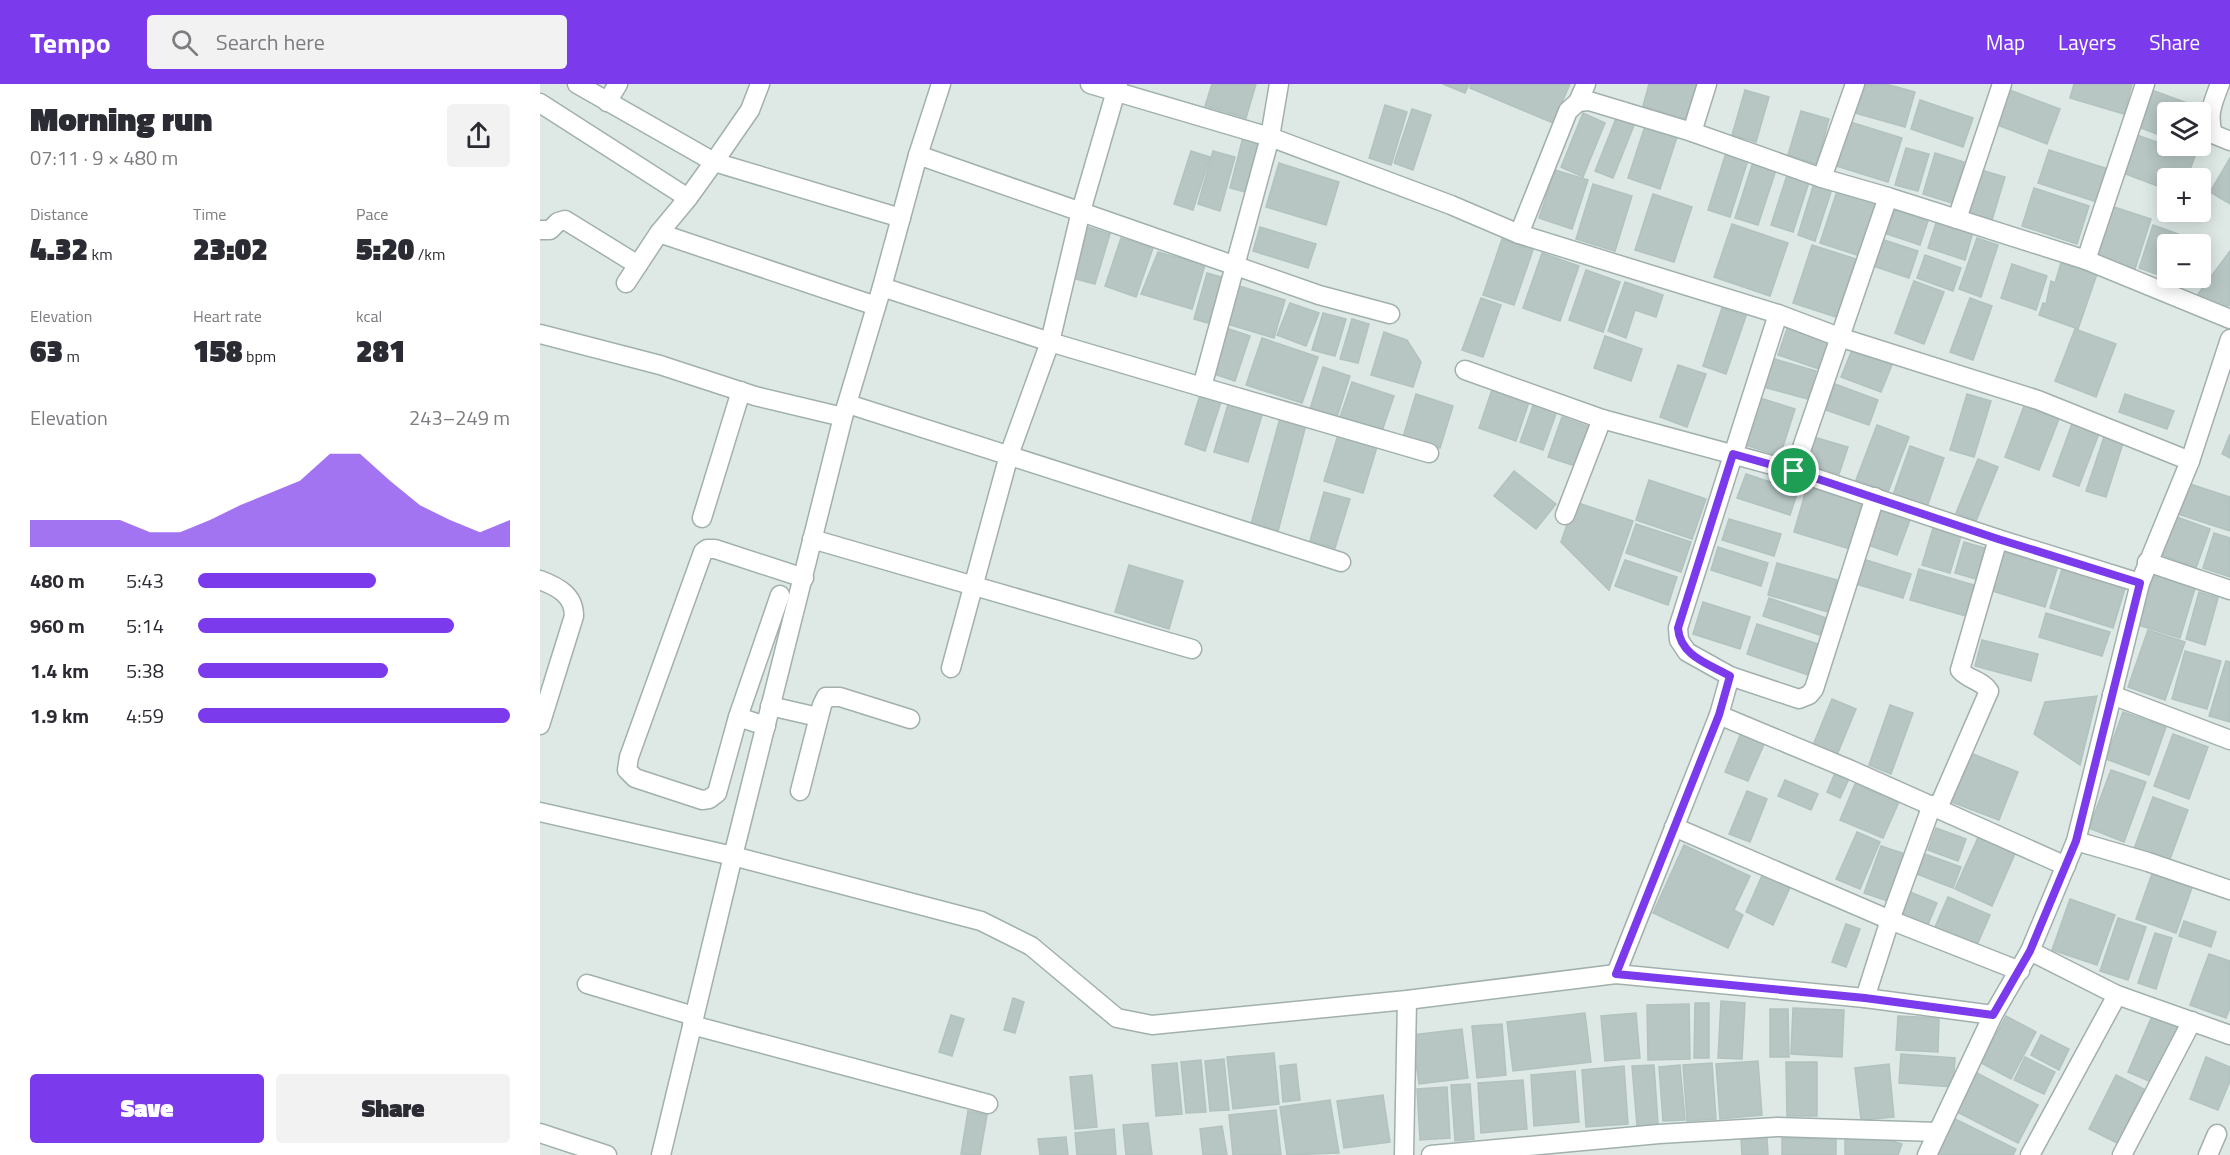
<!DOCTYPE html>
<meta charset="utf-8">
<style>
body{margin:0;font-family:"Titillium Web",sans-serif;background:#f2f2f3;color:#2b2b33;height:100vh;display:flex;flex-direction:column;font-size:22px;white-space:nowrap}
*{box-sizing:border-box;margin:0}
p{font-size:20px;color:#7c7c81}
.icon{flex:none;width:33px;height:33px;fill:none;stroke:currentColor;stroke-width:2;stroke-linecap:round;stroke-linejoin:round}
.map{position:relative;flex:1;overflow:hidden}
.side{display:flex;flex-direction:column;background:#fff;width:540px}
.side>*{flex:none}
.tools{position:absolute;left:1617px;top:18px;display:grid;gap:12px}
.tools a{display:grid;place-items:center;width:54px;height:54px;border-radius:6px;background:#fff;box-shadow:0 3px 15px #0003;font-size:30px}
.pin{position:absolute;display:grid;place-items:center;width:51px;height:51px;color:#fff;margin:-26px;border:3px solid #fff;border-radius:50%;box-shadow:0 2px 6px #0007}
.round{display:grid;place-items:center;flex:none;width:63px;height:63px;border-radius:6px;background:#f2f2f3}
.summary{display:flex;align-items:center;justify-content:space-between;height:102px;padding:0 30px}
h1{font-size:33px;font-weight:800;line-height:45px}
.metrics{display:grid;grid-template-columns:repeat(3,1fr);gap:9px;height:102px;padding:6px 30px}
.metrics div{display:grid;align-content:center}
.metrics b{font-size:30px;font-weight:800}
.metrics small{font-size:16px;font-weight:400}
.metrics p{font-size:16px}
.chart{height:168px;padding:12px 30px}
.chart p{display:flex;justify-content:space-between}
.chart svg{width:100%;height:108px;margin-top:6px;fill:#7c3aed;opacity:.7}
.primary-button{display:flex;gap:12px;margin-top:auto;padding:12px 30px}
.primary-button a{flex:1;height:69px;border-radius:6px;background:#7c3aed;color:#fff;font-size:24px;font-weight:800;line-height:69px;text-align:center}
.primary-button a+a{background:#f2f2f3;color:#2b2b33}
ul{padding:0 30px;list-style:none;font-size:20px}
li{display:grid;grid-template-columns:96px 72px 1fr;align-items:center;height:45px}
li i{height:15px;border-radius:8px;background:#7c3aed}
header{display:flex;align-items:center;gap:36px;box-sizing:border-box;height:84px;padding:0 30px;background:#7c3aed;color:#fff}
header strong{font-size:28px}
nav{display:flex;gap:33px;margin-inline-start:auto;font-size:21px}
.search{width:420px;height:54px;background:#f2f2f3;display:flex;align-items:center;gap:15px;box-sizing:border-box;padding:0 21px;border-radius:6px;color:#7c7c81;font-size:22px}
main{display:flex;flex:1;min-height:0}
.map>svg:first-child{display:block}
.building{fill:#b7c6c3;stroke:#b1c2bf;stroke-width:1.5}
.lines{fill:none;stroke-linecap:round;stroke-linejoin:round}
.minor-casing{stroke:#a1b0ae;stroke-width:21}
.minor{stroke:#fff;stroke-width:18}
.route-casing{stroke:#fff;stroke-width:12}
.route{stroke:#7c3aed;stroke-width:8}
</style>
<header>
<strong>Tempo</strong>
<div class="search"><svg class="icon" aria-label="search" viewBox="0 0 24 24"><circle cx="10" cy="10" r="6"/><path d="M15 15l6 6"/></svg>Search here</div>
<nav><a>Map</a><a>Layers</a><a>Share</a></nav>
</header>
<main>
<section class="side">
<div class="summary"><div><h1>Morning run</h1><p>07:11 · 9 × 480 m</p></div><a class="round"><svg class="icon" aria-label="share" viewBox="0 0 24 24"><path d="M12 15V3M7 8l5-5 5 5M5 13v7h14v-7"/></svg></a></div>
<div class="metrics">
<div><p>Distance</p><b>4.32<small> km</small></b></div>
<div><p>Time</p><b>23:02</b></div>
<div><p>Pace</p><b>5:20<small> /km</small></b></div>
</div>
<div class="metrics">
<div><p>Elevation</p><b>63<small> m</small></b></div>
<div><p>Heart rate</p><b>158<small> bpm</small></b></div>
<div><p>kcal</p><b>281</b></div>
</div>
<div class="chart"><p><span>Elevation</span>243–249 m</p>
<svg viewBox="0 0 160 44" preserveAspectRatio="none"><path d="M0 44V33L10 33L20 33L30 33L40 38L50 38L60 33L70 27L80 22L90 17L100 6L110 6L120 17L130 27L140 33L150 38L160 33V44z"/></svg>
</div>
<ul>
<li><b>480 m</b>5:43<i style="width:57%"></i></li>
<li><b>960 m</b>5:14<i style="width:82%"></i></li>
<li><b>1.4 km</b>5:38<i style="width:61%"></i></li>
<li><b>1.9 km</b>4:59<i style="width:100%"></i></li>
</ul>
<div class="primary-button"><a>Save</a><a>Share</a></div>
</section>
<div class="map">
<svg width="1690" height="1071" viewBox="0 0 1690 1071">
<rect width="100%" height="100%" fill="#dee9e6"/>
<g class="building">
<polygon points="672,0 716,0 706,34 665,22"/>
<polygon points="903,0 929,0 925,9"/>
<polygon points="931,0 1030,0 1013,39 930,4"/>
<polygon points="1109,0 1157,0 1145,36 1103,22"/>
<polygon points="1324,0 1346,0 1375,8 1365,43 1315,29"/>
<polygon points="1534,0 1592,0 1584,30 1530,14"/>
<polygon points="1467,5 1520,25 1507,60 1455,40"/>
<polygon points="1609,5 1666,26 1660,41 1660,28 1628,28 1628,54 1595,42"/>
<polygon points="1205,6 1229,13 1216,58 1192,51"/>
<polygon points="1380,16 1433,34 1423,63 1371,45"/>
<polygon points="845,21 867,28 851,81 829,74"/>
<polygon points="872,25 891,31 873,86 854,79"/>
<polygon points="1261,27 1289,35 1277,80 1248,71"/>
<polygon points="1043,29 1065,39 1043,93 1021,83"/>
<polygon points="1077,32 1095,39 1073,94 1055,87"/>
<polygon points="1307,37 1362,54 1348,98 1293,81"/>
<polygon points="1106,39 1138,50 1120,105 1088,94"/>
<polygon points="1597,51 1655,72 1647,94 1628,94 1628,106 1583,89"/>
<polygon points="703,53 722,58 709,109 690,104"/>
<polygon points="1366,64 1389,70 1378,107 1355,101"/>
<polygon points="1509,66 1568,85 1557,118 1498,99"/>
<polygon points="651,67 670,73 653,126 634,120"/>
<polygon points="673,67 695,73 680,127 658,120"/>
<polygon points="1186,69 1208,76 1190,133 1168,126"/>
<polygon points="1395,69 1424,78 1412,119 1383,110"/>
<polygon points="1690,74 1690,120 1670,108"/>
<polygon points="1213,78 1236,86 1218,141 1195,134"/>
<polygon points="739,79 799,98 786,141 726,123"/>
<polygon points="1438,85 1465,93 1452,136 1424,127"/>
<polygon points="1015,86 1048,96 1032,145 999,134"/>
<polygon points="1248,88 1270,95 1253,148 1231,141"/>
<polygon points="1274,99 1292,105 1275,157 1258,151"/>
<polygon points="1053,100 1092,112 1075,167 1036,155"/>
<polygon points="1298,104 1341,117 1323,173 1280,159"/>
<polygon points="1494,104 1549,122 1537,160 1482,142"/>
<polygon points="1113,110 1152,123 1134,178 1095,166"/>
<polygon points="1571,122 1611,135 1595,185 1555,172"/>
<polygon points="1355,126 1388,137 1380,161 1347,150"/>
<polygon points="1397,136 1433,148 1425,176 1388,164"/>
<polygon points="1192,140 1248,159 1230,212 1174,193"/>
<polygon points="1613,141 1638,150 1635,160 1628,160 1628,184 1625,193 1599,184"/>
<polygon points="548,143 570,150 555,200 532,194"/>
<polygon points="720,143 776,160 768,184 713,167"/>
<polygon points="581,154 613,164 596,213 565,202"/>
<polygon points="1437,154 1458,161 1441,213 1419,205"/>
<polygon points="962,155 993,166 974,221 943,211"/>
<polygon points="1341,155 1378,167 1369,194 1333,182"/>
<polygon points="1272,161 1316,175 1296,233 1253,219"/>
<polygon points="1690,167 1690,220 1684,228 1658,210"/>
<polygon points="618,168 665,181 652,225 601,210"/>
<polygon points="1002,169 1039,182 1020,237 983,224"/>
<polygon points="1385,171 1421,184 1413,207 1377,194"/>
<polygon points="1521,179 1557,190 1538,245 1499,231 1503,219 1506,220 1511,197 1515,199"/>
<polygon points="1472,180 1507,192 1496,226 1461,214"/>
<polygon points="1046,186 1080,198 1063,248 1029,236"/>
<polygon points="667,189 685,194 671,240 654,235"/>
<polygon points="1374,197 1404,208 1384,260 1355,249"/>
<polygon points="1085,198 1123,211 1116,233 1095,226 1086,254 1068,247"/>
<polygon points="696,201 745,216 734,254 684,239"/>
<polygon points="941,214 961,221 943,273 922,266"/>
<polygon points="1430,214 1452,222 1433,276 1410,268"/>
<polygon points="750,219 779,229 766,262 737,251"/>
<polygon points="1182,224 1206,232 1186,290 1163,282"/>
<polygon points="783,229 806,235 795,272 772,266"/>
<polygon points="812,235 829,240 818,279 800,275"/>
<polygon points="1248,242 1289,256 1279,285 1238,271"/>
<polygon points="686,244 710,252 695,297 671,289"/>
<polygon points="1535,245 1576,260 1556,313 1515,297"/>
<polygon points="844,248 867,256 881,278 873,303 831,291"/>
<polygon points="1065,252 1102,265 1091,297 1054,284"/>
<polygon points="722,254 778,273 762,319 706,301"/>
<polygon points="1312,266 1352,281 1341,308 1301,293"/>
<polygon points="1231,274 1276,287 1268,315 1223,303"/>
<polygon points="1138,281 1166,290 1147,343 1120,333"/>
<polygon points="783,283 810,292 797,333 770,325"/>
<polygon points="812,298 854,312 841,350 799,336"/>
<polygon points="1295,300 1338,316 1329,341 1286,326"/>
<polygon points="953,303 990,315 976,357 939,344"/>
<polygon points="876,310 913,322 900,364 863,353"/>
<polygon points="1427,310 1451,317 1434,373 1410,366"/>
<polygon points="1585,310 1634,327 1627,345 1579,328"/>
<polygon points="660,311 681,318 665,367 645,360"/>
<polygon points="1214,312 1255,325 1240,372 1199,359"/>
<polygon points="689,317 723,328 708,378 674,368"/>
<polygon points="994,319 1017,327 1003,366 980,358"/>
<polygon points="1484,322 1519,335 1499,386 1465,373"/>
<polygon points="1022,333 1052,344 1038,383 1008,373"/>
<polygon points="740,334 766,341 737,451 710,444"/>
<polygon points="1533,337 1560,347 1539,402 1513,392"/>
<polygon points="1337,341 1369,353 1348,408 1316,396"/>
<polygon points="1565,350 1584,356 1566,413 1546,407"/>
<polygon points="1690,350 1690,374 1682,370"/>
<polygon points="798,351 837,363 823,409 784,397"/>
<polygon points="1267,351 1308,363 1299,390 1259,378"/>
<polygon points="1370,362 1404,374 1387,423 1353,411"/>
<polygon points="1438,375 1458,383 1436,437 1416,429"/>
<polygon points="974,387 1016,420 996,445 954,412"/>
<polygon points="1206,390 1258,407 1250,431 1197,414"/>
<polygon points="1109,396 1166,415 1152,455 1096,436"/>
<polygon points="1647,399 1690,413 1690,447 1638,430"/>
<polygon points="1267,403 1324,420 1310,465 1254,448"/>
<polygon points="784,408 810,415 795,464 770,457"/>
<polygon points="1035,418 1093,437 1069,506 1021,458"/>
<polygon points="1340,426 1370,436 1357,471 1328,461"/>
<polygon points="1634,432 1670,445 1656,484 1620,470"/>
<polygon points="1189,435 1241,450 1234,472 1182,456"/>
<polygon points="1096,440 1151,458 1141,488 1086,469"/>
<polygon points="1393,444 1421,452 1410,489 1382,481"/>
<polygon points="1674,449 1690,454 1690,493 1663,484"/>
<polygon points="1424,458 1445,464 1436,495 1415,489"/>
<polygon points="1463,461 1519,478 1505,523 1449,506"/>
<polygon points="1178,463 1228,479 1221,502 1171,486"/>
<polygon points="1323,475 1371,490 1363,514 1316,500"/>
<polygon points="1085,476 1137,493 1128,521 1075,502"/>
<polygon points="1237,479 1297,496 1288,528 1228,511"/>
<polygon points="589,481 643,497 629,545 575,528"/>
<polygon points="1523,482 1586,501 1573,544 1510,524"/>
<polygon points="1379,485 1434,501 1426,532 1370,516"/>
<polygon points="1615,488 1656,501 1640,554 1598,541"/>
<polygon points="1659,508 1678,514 1665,561 1646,555"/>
<polygon points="1229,514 1286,534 1280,551 1223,532"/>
<polygon points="1163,518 1210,533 1200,565 1153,550"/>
<polygon points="1506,529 1570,548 1562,572 1499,553"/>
<polygon points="1217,540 1281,561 1271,592 1207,570"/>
<polygon points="1608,546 1645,558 1625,616 1588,603"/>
<polygon points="1442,556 1498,570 1491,597 1435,582"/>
<polygon points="1645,567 1681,577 1667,625 1632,615"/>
<polygon points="1686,577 1690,578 1690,638 1669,632"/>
<polygon points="1557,612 1540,681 1494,650 1505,618"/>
<polygon points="1292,615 1316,625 1297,671 1273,661"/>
<polygon points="1350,621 1373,629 1351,690 1329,681"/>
<polygon points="1583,628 1626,643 1609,691 1566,675"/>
<polygon points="1201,649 1225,658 1208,697 1185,688"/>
<polygon points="1633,650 1668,663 1649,715 1614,702"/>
<polygon points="1428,668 1478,688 1459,736 1409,717"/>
<polygon points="1571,686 1606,698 1584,758 1549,744"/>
<polygon points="1295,689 1309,695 1300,714 1287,708"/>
<polygon points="1245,696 1278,710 1271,726 1238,712"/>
<polygon points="1315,700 1359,718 1343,754 1300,736"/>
<polygon points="1207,707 1227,715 1210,758 1189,750"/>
<polygon points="1613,713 1648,726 1629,778 1594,765"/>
<polygon points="1396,744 1426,755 1418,777 1388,766"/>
<polygon points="1441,747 1478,763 1452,822 1415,805"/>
<polygon points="1317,748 1340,758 1320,805 1296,795"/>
<polygon points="1144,761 1210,792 1194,826 1203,831 1188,864 1113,829"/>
<polygon points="1341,762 1365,770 1348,817 1324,809"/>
<polygon points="1385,770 1421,783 1413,804 1377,790"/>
<polygon points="1614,784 1654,798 1636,849 1596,835"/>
<polygon points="1225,785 1253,797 1233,841 1206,828"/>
<polygon points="1370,808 1397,819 1387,843 1361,833"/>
<polygon points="1408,813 1450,831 1437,861 1395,843"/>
<polygon points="1530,815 1575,831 1557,881 1512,866"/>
<polygon points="1578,834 1606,843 1588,896 1560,887"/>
<polygon points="1644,837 1676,848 1671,863 1639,852"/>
<polygon points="1306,840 1320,845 1306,883 1292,878"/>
<polygon points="1615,849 1632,854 1616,905 1598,899"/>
<polygon points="1669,870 1690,877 1690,924 1686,934 1650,921"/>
<polygon points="473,914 484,918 475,949 464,946"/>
<polygon points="1181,917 1205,919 1202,975 1178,974"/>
<polygon points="1155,919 1169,919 1169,974 1154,974"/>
<polygon points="1149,920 1150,975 1108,976 1107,921"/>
<polygon points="1253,924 1304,926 1302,973 1251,970"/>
<polygon points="1230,925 1248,925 1249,973 1230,973"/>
<polygon points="1045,929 1051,978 973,987 967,938"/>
<polygon points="1096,929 1100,974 1065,977 1061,932"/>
<polygon points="411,931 424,935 412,972 399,968"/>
<polygon points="1358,932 1399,934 1398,968 1356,966"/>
<polygon points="1466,932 1496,948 1471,995 1441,979"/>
<polygon points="1612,932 1641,945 1616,1000 1588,988"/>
<polygon points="962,940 966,991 937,994 932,942"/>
<polygon points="922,945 928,994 879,1000 872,951"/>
<polygon points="1501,951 1529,965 1519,986 1491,971"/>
<polygon points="734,969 739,1020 693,1025 687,973"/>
<polygon points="1361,970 1415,974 1413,1003 1359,999"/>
<polygon points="1485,973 1515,988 1504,1010 1474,996"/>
<polygon points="1666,973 1690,983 1690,997 1678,1026 1650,1015"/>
<polygon points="684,975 689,1026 670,1027 665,977"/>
<polygon points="661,976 666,1028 646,1029 641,978"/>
<polygon points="1218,977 1222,1031 1180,1035 1176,980"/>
<polygon points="1246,978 1277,978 1277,1032 1247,1032"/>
<polygon points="637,979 642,1030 616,1032 612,981"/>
<polygon points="1172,979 1176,1035 1147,1037 1143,981"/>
<polygon points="756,980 760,1016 743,1018 740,982"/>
<polygon points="1349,980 1354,1033 1321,1036 1315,984"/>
<polygon points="1114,981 1118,1040 1097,1042 1092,982"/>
<polygon points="1140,981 1145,1036 1123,1037 1119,983"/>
<polygon points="1084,982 1088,1040 1046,1043 1042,986"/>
<polygon points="1035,987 1039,1038 994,1042 991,991"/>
<polygon points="1435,988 1498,1021 1478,1059 1415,1027"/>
<polygon points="552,991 557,1043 535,1045 530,993"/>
<polygon points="1576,991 1604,1005 1577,1059 1549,1045"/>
<polygon points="983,996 987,1045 941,1049 938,999"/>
<polygon points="930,1000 934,1055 915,1057 911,1001"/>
<polygon points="907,1003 910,1054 880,1056 877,1005"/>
<polygon points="843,1011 850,1058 804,1064 797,1017"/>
<polygon points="790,1016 799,1069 747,1071 740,1023"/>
<polygon points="736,1026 741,1071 693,1071 689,1031"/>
<polygon points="428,1027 447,1031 440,1071 421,1070"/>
<polygon points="1409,1032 1476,1065 1473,1071 1393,1071"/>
<polygon points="608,1039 612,1071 586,1071 583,1041"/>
<polygon points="682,1042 687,1071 663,1071 660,1045"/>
<polygon points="574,1045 576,1071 537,1071 535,1049"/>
<polygon points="1331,1051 1362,1060 1358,1071 1305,1071 1305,1054"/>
<polygon points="526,1053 528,1071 500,1071 498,1055"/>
<polygon points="1227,1054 1228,1071 1202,1071 1201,1055"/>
<polygon points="1242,1054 1296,1055 1296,1071 1242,1071"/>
</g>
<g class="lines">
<defs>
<g id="minor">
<polyline points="37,0 174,78 210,26 220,0"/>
<polyline points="550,0 730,53 911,121 979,150 1238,230 1299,253 1498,316 1650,377"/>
<path d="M1680,0C1673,18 1667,30 1673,50L1690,57"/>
<polyline points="67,18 78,0"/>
<polyline points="1038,18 1046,0"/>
<polyline points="0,19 148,114"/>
<polyline points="1152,48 1167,0"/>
<polyline points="378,71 779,211 850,230"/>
<polyline points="1282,94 1315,0"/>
<polyline points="1417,135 1462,0"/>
<polyline points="0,146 10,146 18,138 25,136 98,181"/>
<polyline points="119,149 336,222"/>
<polyline points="979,150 1028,27 1038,18 1049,17 1152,48 1282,94 1348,113 1546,176 1690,235"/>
<polyline points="1546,176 1605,0"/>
<polyline points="86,199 119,149 148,114 174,78 361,134"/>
<polyline points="342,203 510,258 662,303 730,53 739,0"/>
<polyline points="1238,230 1138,544 1139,556 1147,568 1190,592 1259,615 1269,611 1274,605 1335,413"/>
<polyline points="0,250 120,281 215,312 303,333"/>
<polyline points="925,286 1062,335 1254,387 1458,455 1600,499"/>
<polyline points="662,303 889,369"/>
<polyline points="308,320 801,478"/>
<polyline points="1254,387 1348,113"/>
<polyline points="1025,431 1062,335"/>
<polyline points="162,434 201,307"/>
<polyline points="272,455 652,565"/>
<polyline points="1607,478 1690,506"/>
<path d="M0,496C18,503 34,511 34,532L0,641"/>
<polyline points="411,584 469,371 510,258 541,127 578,0"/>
<polyline points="1572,611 1690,656"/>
<polyline points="230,622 278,633"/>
<polyline points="1179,631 1311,686 1526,782"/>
<polyline points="198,633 240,511"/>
<polyline points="226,642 198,633 177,709 169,715 162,716 95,694 87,686 89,673 163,468 167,465 175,465 264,494"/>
<polyline points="260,707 282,621 286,613 300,613 370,635"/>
<path d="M1398,724L1449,607C1442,596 1428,596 1420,586L1458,455"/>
<polyline points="0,728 193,772 441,837 491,862 577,934 612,941 867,916 1076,890 1325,914 1453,931"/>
<polyline points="1134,743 1350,836 1480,887"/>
<polyline points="1536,757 1608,778 1690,806"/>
<polyline points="1490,867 1577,911 1690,951"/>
<polyline points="1076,890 1179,631 1190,592"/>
<polyline points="47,900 154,932"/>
<polyline points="1325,914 1350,836 1392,721"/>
<polyline points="152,941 448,1020"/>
<polyline points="0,1049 67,1071"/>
<polyline points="121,1071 193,772 303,333 342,203 378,71 401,0"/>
<polyline points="864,1071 867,916"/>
<polyline points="891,1071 1119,1050 1237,1043 1397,1048"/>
<polyline points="1387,1071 1453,931 1490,867 1536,757 1600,499 1650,377 1690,255"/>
<polyline points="1490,1071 1577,911"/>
<polyline points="1582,1071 1652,937"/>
<polyline points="1668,1071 1677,1050"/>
</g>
</defs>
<use href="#minor" class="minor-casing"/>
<use href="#minor" class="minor"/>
</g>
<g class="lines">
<defs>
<path id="route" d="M1193,370L1254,387L1458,455L1600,499L1536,757L1490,867L1453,931L1325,914L1076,890L1179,631L1190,592C1169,580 1140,572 1138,544Z"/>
</defs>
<use href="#route" class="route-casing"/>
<use href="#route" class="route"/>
</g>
</svg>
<div class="tools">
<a><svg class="icon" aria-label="layers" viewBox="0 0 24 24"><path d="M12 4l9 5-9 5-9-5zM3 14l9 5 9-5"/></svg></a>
<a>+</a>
<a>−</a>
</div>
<div class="pin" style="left:1254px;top:387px;background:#1e9e55"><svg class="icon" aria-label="arrive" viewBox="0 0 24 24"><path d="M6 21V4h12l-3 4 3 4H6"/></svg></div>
</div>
</main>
